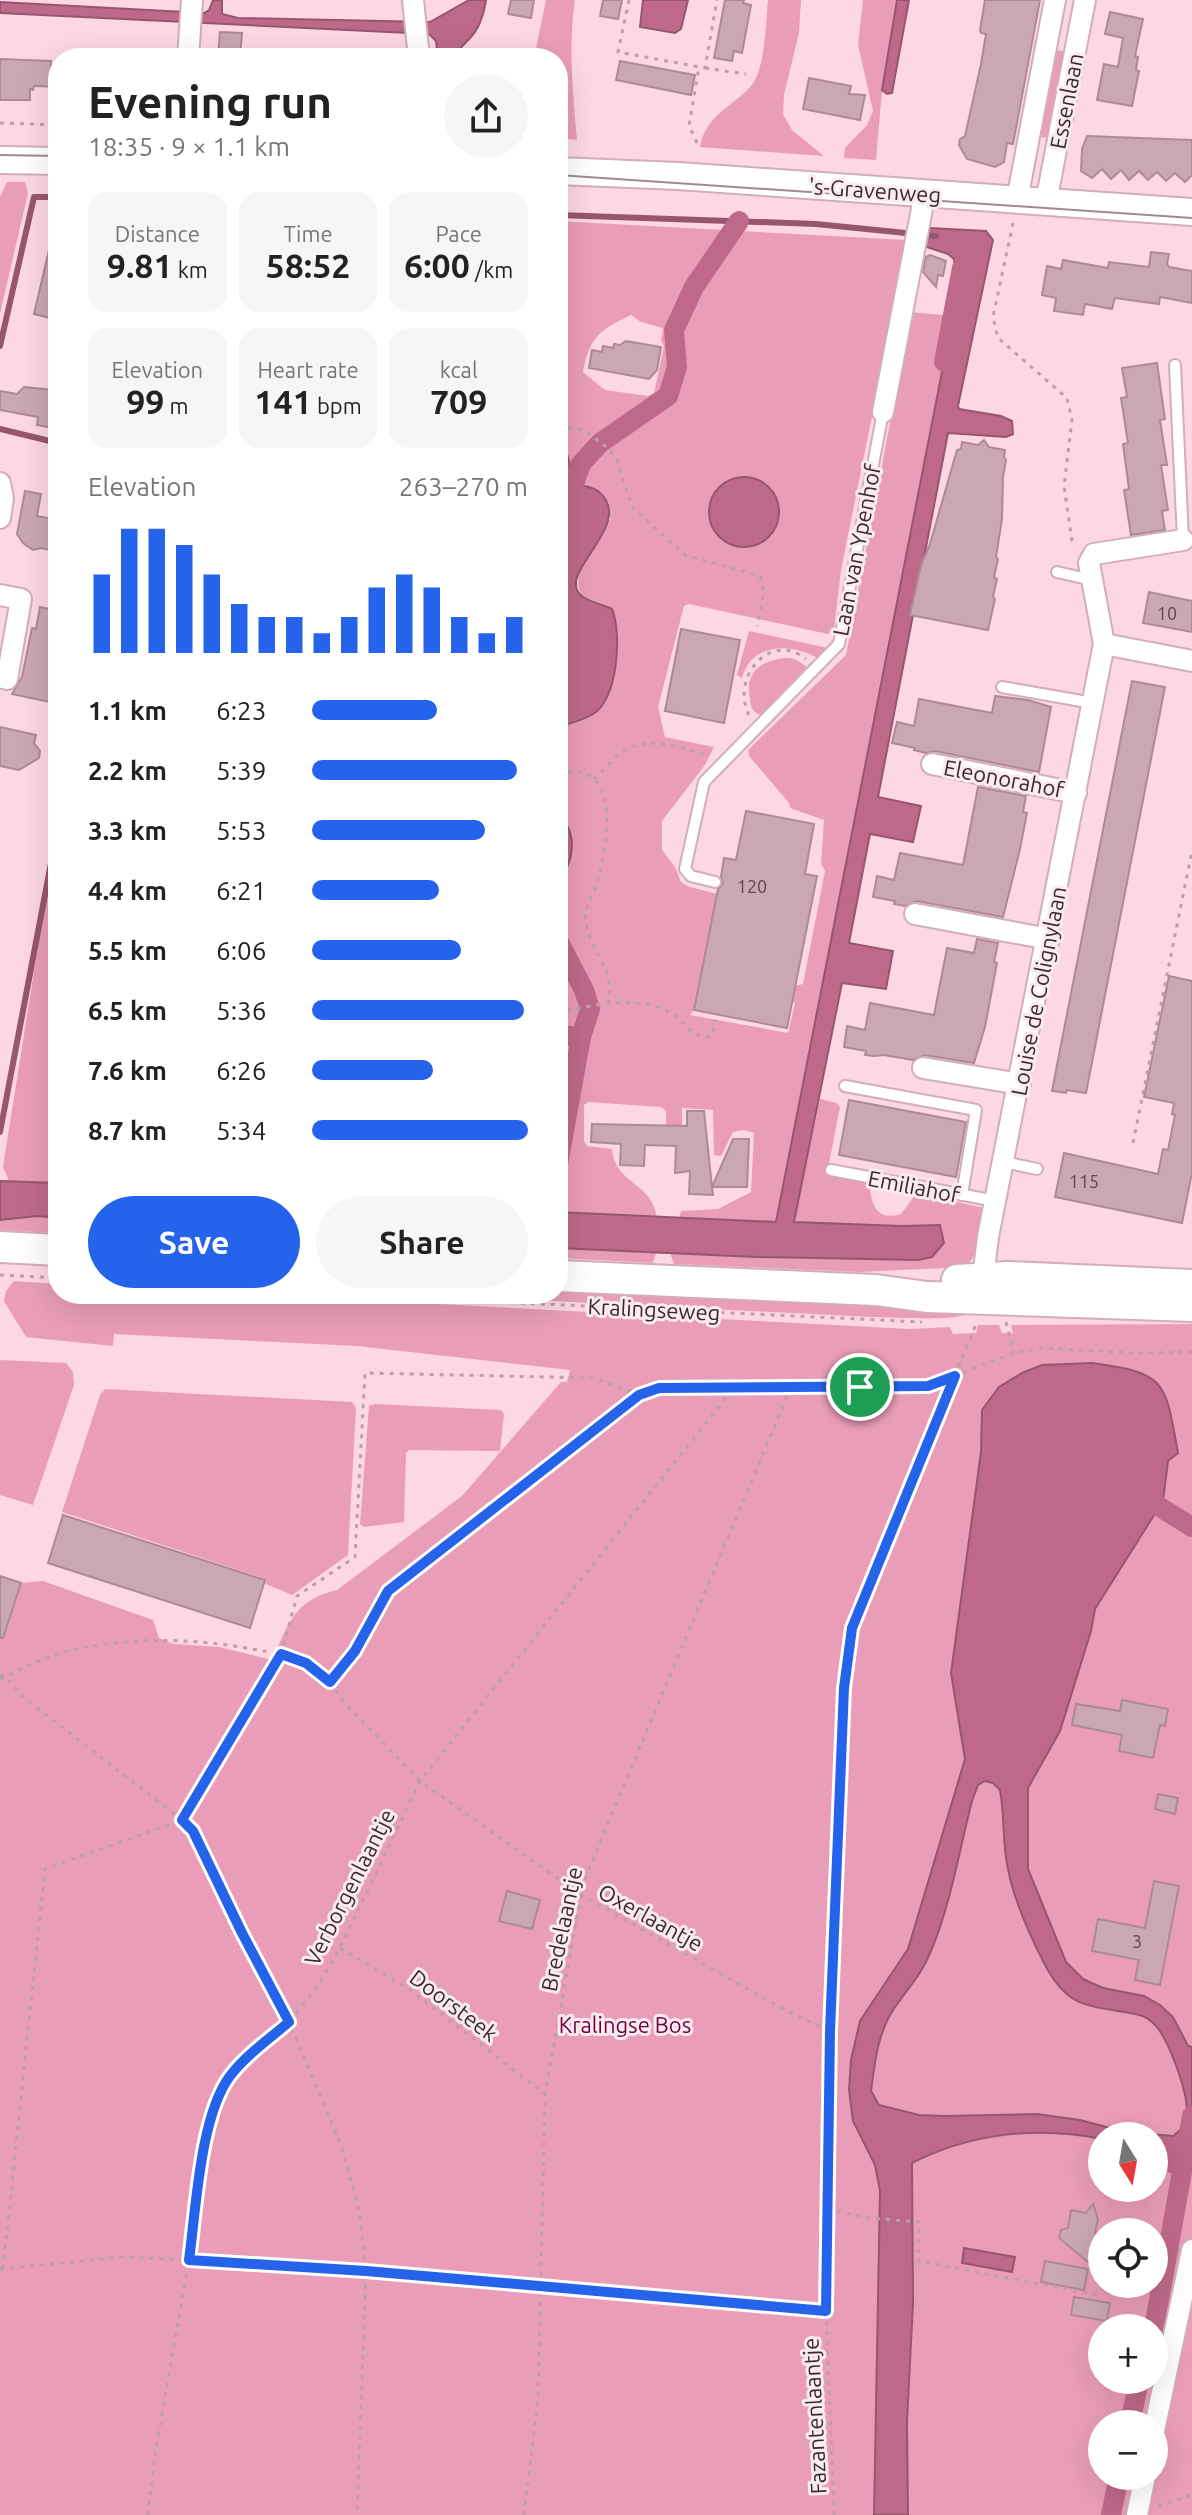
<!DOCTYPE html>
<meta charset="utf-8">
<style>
body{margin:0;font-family:Ubuntu,sans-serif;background:#f6f6f6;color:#222;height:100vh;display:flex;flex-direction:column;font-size:30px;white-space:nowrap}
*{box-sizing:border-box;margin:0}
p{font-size:26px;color:#767676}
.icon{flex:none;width:44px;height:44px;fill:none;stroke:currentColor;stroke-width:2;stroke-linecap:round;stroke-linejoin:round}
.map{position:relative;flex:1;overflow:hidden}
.panel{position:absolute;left:48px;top:48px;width:520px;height:1256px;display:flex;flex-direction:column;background:#fff;border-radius:32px;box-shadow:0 8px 32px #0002}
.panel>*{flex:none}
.needle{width:52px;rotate:169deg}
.buttons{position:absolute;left:1088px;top:2122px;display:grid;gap:16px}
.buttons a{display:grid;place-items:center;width:80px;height:80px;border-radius:50%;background:#fff;box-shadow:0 8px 32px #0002;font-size:40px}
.pin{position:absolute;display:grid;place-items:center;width:68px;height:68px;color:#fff;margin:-34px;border:4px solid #fff;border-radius:50%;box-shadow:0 2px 8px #0007}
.round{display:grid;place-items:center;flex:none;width:84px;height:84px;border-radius:42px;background:#f6f6f6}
.head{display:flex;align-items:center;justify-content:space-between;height:136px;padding:0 40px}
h1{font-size:44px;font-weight:600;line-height:60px}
.figures{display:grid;grid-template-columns:repeat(3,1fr);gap:12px;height:136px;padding:8px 40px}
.figures div{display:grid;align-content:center;border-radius:20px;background:#f6f6f6;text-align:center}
.figures b{font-size:34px;font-weight:600}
.figures small{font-size:22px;font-weight:400}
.figures p{font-size:22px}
.chart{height:224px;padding:16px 40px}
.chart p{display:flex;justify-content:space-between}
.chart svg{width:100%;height:144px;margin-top:8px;stroke:#2563eb;stroke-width:6}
.primary-button{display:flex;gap:16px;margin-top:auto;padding:16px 40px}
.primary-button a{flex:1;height:92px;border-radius:48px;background:#2563eb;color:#fff;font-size:32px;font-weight:600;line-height:92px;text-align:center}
.primary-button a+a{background:#f6f6f6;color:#222}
ul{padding:0 40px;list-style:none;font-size:26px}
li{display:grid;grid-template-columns:128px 96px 1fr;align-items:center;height:60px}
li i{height:20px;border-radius:10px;background:#2563eb}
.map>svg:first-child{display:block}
.green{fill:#ea9db8;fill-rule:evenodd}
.water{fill:#bf698a;stroke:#96566e;stroke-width:2;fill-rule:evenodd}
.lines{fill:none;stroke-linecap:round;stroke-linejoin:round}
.stream{stroke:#96566e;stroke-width:6}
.canal{stroke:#bf698a;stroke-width:20}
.building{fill:#cba7b3;stroke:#ad8a95;stroke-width:2}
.service-casing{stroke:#d2aeb9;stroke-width:14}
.minor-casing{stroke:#d2aeb9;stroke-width:24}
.tertiary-casing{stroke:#d2aeb9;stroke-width:30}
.secondary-casing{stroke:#d2aeb9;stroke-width:34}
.path{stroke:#bd9fa8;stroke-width:3;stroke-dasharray:4 6;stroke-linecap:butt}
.service{stroke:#fff;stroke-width:10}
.minor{stroke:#fff;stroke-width:20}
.tertiary{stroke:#fff;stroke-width:26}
.secondary{stroke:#fff;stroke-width:30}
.tram{stroke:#a48891;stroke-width:2}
.route-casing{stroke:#fff;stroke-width:16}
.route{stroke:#2563eb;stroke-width:10}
.labels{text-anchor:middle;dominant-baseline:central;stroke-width:6;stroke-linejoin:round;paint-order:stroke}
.number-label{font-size:18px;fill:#5c484e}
.street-label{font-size:22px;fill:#37292d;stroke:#faebf0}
.park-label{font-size:22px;fill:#71013d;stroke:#faebf0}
</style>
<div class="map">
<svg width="1192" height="2515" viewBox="0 0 1192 2515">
<rect width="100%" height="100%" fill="#fdd7e3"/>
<g class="green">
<path d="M546,0H575C568,47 573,92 577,140L558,138V58H534Z"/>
<path d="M768,0H801L799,33L784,95L783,114L792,130L824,156L700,147C706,115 731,108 751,86C765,71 766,21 768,0Z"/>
<polygon points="863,0 897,0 882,90 876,160 844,158 845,148 867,125 873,111 858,45"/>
<polygon points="1057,50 1068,52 1052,139 1041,137"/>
<polygon points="7,182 25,182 28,193 0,314 0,197"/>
<path d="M558,221L906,240L907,243L841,570L834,629L828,634L689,604L684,606L658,707L665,737L714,747L705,765L662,821V850L675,867L681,882L690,887L717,894L694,1010L690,1015L788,1033L795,1003L792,1002L795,986L803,984L825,871L821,864L824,820L790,808L789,803L749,756L748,750L846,655L911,312L953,316L776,1222L679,1219L681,1211L718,1209L751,1192L754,1133L744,1130L733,1132L721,1156L714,1155L713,1110L682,1108V1146L666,1145V1111L661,1107L588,1102L584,1105V1141L587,1146L612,1149C615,1185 652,1181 657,1218L558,1212V962L574,969L578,964L558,929V882L568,869L565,820L558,813V727L594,714L606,702L616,659L617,642L601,603L583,597C566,575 600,538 611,518L575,482L561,441H558ZM631,315L641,322L663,328L661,341L664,346L654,393L648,396L605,390L583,372C590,336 600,330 631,315ZM753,477L770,487L778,504L708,517V507Z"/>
<path d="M749,631L828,648L818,658C791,643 752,642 742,678L737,675Z"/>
<path d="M787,658L795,659L807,667L760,715C752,711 751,708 750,699C744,671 762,660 787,658Z"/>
<polygon points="58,819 58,1183 9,1181 3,1167"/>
<path d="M820,1099L837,1103L840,1107L827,1174L865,1182L870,1186C871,1206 878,1221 901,1214L915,1195L921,1194L984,1208L976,1253L966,1267L860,1272L674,1264L670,1253L918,1260L932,1257L944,1243L940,1225L901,1226L794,1223Z"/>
<polygon points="37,1216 58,1218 58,1233 0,1230 0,1220"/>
<polygon points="558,1248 656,1253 653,1263 558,1258"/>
<path d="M14,1281L58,1284V1294H248L910,1329L950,1327L953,1334L976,1333L978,1325H999L1002,1333H1013L1011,1325L1192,1324V2515H0V1638H3L21,1583L43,1581L153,1620L159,1638L174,1644L219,1647L272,1660C289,1623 294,1600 337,1590L462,1496L561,1382H567L570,1370L357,1346L114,1334L113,1346L26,1337L4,1301L6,1291ZM1102,2136H1154V2188H1102ZM1102,2232H1154V2284H1102ZM1102,2328H1154V2380H1102ZM1102,2424H1154V2476H1102Z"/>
<path d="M558,1287L857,1300L969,1313C955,1322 892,1317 871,1317L413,1294H558Z"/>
<polygon points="0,1360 66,1363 73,1372 74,1385 33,1505 0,1495"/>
<polygon points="105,1389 352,1402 356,1408 348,1555 292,1595 266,1584 263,1578 62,1512 100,1395"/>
<polygon points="374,1404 501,1410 504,1414 500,1451 409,1450 406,1453 404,1522 364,1527 360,1524 369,1406"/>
</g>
<g class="water">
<path d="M213,0H222V14L238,18L430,22L469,0H486C484,13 480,27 471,37C464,45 459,47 456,58H438L436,41L429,34L0,13V2L204,13L209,10Z"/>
<polygon points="643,0 688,0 681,29 675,33 640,27"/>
<polygon points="897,0 909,0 892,93 887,94 882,90"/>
<polygon points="930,228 986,231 993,240 958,406 959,409 1001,416 1012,421 1013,434 1006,437 948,433 878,797 921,806 913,842 870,834 849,943 893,951 886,989 842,983 794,1222 901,1226 940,1225 944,1243 932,1257 918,1260 756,1257 558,1248 558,1212 776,1222 957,295 954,259 948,254 924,246"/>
<path d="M558,441L564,444L575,482C582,487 591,486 598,491C639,525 551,574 583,597C591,602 604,605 612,609C622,633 618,700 593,714C583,720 569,724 558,727Z"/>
<circle cx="744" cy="512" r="35"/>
<path d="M558,813C578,834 575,860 558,882Z"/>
<polygon points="0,1181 58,1183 58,1218 37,1216 0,1220"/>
<path d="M1092,1363C1166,1373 1165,1380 1178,1453L1168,1461L1163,1501L1095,1609L1091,1631L1060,1731L1028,1788V1869L1066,1962L1083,1979L1103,1988L1144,1996L1160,2005L1173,2017L1188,2046L1192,2047V2145L1187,2170L1175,2167L1173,2160L1154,2152V2136H1102V2139C1037,2126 971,2133 912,2163L913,2303L907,2422L908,2515H874L880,2191L875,2165L853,2121L849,2090L851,2060L860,2021L908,1949L965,1759L951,1673L981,1452L982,1410L999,1387L1022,1373L1042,1365ZM985,1781L993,1783L1000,1790C1005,1816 1002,1843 1008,1869C1014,1900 1030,1936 1045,1965C1067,2005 1082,2005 1124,2012C1133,2013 1145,2015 1152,2022C1168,2035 1187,2091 1187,2111C1188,2122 1182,2130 1173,2136L1125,2132L1080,2120L1037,2114L944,2116L919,2115L879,2105L871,2091C875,2060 878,2029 898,2003C912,1983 921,1975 931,1951C951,1903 959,1851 972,1801L978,1785Z"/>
<polygon points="964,2248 1015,2257 1012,2272 962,2263"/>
</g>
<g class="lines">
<g class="stream">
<polyline points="558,215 816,224 936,236"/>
<polyline points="0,346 34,197 58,197"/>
<polyline points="0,429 58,443"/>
<polyline points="0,1132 58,826"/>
</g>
<g class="canal">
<polyline points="944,362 962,268"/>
<polyline points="558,528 581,464 600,443 668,396 677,367 674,330 694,287 739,221"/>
<polyline points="558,940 584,990 590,1009 581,1037"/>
<polyline points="558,1035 581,1037 558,1164"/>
<polyline points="1139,1494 1192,1527"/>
<polyline points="1154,2156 1182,2167"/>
<polyline points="1154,2328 1192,2116"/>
<polyline points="1130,2424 1139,2380"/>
<polyline points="1111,2515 1119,2476"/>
</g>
</g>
<g class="building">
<polygon points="511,0 534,0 531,18 508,14"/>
<polygon points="603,0 622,0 618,19 600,16"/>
<polygon points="725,0 744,0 743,3 751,5 742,53 734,51 732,61 714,58"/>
<polygon points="985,0 1040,0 1013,144 1007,143 1004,162 995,167 967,159 959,145 960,139 965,136 981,64 986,34 981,33 980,30"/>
<polygon points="1110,12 1143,19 1135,56 1138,57 1136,70 1139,71 1132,106 1097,100 1104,64 1118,67 1123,38 1105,34"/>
<polygon points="220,32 242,33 240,58 218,58"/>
<polygon points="0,59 51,61 51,68 58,68 58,87 34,86 33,90 30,89 30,100 0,100"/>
<polygon points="620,61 695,75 691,95 616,80"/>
<polygon points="809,78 851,86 849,94 865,95 860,120 803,109"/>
<polygon points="1087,136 1192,140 1192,175 1185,182 1175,173 1166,181 1157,172 1148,180 1139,171 1129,180 1121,170 1111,179 1102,169 1092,178 1081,171 1082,149"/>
<polygon points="52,237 58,238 58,320 34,314"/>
<polygon points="1151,252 1169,254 1167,264 1169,267 1192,271 1192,303 1160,297 1159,304 1115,298 1112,309 1085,304 1083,315 1054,311 1056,298 1042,295 1047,266 1061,269 1063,260 1108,268 1109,262 1149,267"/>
<polygon points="930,255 946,261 943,276 938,275 936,287 923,272 926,257"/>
<polygon points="626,341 661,347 657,370 649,379 589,368 592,350 602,352 603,346 613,348 614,344 620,345"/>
<polygon points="1157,363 1165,419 1160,420 1167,465 1161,465 1168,510 1162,511 1165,530 1131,535 1124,490 1129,489 1123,444 1128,443 1121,398 1127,397 1122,368"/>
<polygon points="24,387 53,390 51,402 56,413 53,428 37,425 38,417 0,410 0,391 17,394"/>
<polygon points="984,440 989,447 1005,450 1004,457 1006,460 1003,477 1002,519 996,557 998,559 994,577 997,579 993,597 995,599 988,630 910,615 921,565 930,544 957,450 961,449 962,442 978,445"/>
<polygon points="25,491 41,494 37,516 58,520 58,552 41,548 33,550 23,543 17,534"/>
<polygon points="1149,592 1192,601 1192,632 1143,623"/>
<polygon points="40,607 58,611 54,637 58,638 58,689 55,703 12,694 22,677 32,628 36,629"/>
<polygon points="681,629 740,640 724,723 665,711"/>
<polygon points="1132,681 1165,687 1086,1093 1067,1090 1066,1093 1052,1091"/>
<polygon points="995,696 1028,700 1051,707 1039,772 935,751 926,753 914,750 915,748 892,743 897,722 914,726 919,699 992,713"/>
<polygon points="0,727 36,735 34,743 40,751 39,758 19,770 0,766"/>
<polygon points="978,787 1026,796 1023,812 1027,813 1020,849 1003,917 917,901 905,906 894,904 895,901 873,897 877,876 894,880 900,853 963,865"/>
<polygon points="746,811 814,824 805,874 817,876 787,1028 694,1010 718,889 723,883 721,877 724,858 736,860"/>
<polygon points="977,939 998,943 994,962 997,963 985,1027 974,1063 925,1055 913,1060 884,1055 874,1056 865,1055 866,1051 844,1047 847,1026 865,1030 870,1003 934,1015 947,948 974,953"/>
<polygon points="1169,976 1192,981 1192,1173 1182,1223 1055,1197 1064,1153 1158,1174 1163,1149 1168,1150 1175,1115 1172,1114 1174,1103 1144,1097"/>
<polygon points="849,1100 966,1122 956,1177 839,1155"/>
<polygon points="687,1111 704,1111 712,1187 733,1139 749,1139 747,1187 712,1187 713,1195 689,1194 690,1171 675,1173 676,1146 645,1145 644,1166 620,1165 621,1144 591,1142 592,1124 687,1126"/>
<polygon points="63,1515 265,1580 250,1628 48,1563"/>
<polygon points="0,1576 21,1583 3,1638 0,1638"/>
<polygon points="1122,1700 1168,1709 1165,1726 1160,1725 1153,1758 1119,1751 1122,1735 1072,1725 1076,1704 1120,1711"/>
<polygon points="1158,1794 1178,1798 1175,1814 1155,1809"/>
<polygon points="1154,1881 1179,1886 1160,1985 1135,1980 1139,1960 1092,1951 1098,1919 1145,1928"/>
<polygon points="507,1891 540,1900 532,1929 499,1921"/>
<polygon points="1093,2204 1098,2219 1095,2233 1102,2240 1093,2243 1089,2263 1059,2238 1061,2230 1068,2228 1071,2210 1086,2213"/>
<polygon points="1045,2261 1088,2269 1084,2290 1041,2282"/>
<polygon points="1074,2297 1110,2303 1107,2321 1071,2315"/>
</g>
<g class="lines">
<defs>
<g id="service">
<polyline points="1175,365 1183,540 1186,541"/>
<polyline points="1057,572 1092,580"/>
<polyline points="1002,687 1093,703"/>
<polyline points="715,882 691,876 685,869 704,782 839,644 883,412"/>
<polyline points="845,1086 976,1110 962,1195"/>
<polyline points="1004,1162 1037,1169"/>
<polyline points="831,1170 996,1201"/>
</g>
<g id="minor">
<polyline points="413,0 419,58"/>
<polyline points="188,58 192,0"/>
<polyline points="1017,200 1055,0"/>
<polyline points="1046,202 1085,0"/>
<polyline points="883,412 925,193"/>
<polyline points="0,483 3,498 0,518"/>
<polyline points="0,595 21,599 7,679 0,677"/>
<polyline points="1104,644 1192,661"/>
<polyline points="932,764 1076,793"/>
<polyline points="915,914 1049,939"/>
<polyline points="923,1068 1020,1084"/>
<polyline points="983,1278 988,1237 1104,644 1089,563 1094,554 1183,540"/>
<polyline points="1154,2431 1192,2250"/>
<polyline points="1137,2515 1145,2476"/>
</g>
<g id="tertiary">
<polyline points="0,160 58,161"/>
<polyline points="558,171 678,176 1192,212"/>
</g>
<g id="secondary">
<polyline points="0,1247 58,1250"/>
<polyline points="558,1276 876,1290 927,1297 1192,1306"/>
<polyline points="957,1280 1008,1277 1192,1285"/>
</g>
</defs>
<use href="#service" class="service-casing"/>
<use href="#minor" class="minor-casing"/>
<use href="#tertiary" class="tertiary-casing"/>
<use href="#secondary" class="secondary-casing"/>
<g class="path">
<polyline points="629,0 618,52 705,68 717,0"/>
<polyline points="705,68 746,74"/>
<polyline points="0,123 58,125"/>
<polyline points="697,143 689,126 699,67"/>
<polyline points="1013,223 993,317 998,338 1067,398 1072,420 1064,486 1072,541 1076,546"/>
<path d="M558,427L584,430L609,449L617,460L632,507L685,555L760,576C767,591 760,610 757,626"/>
<path d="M749,715C730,678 770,630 806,659"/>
<path d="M558,774C624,757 607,844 598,880C594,895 584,904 586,921C587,939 600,956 607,972C610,982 609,993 609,1003C630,1003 652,1001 671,1013C686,1023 687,1033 706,1038L712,1034L716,1020"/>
<path d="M594,779C603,771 612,759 622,752C647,734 681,748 708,755"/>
<polyline points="558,1015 567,1010 608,1003"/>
<polyline points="1133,1143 1192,851"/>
<polyline points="0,1275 58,1278"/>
<polyline points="331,1294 922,1322"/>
<polyline points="1006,1322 1014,1353"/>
<polyline points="0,1675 5,1676 23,1697 182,1820 193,1831 242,1933 289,2022 341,2145 359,2209 366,2271 357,2515"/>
<path d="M0,1679C22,1668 45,1657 68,1651C131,1636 195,1638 258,1650C273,1653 291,1655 305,1663C314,1667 322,1676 330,1682L355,1651L388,1591L639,1395L659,1388L928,1386L1014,1353L1041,1348L1135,1353L1192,1352"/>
<polyline points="330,1682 341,1699 420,1781 581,1895 785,2010 830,2031"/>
<polyline points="340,1948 409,1989 545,2094"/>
<polyline points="827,2209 870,2218 919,2222 918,2261 1097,2295"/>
<polyline points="0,2269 123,2257 189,2260 366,2271 825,2311"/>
<polyline points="3,2269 45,1869 182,1820 281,1654 297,1596 355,1557 365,1373 594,1378 639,1395"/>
<polyline points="1161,2468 1165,2448"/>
<polyline points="1158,2506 1192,2495"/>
<polyline points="148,2515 155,2454 189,2260 202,2165 213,2110 229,2078 248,2056 289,2022 318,1985 340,1948 420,1781 734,1388"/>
<polyline points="524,2515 538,2400 545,2094 581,1895 588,1871 791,1387"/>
<polyline points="834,2515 826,2311 830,2031 844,1688 852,1628 976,1324"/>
</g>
<use href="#service" class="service"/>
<use href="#minor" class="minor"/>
<use href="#tertiary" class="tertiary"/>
<use href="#secondary" class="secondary"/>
<g class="tram">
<polyline points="0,155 58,156"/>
<polyline points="558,175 1192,218"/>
</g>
</g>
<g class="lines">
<defs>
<path id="route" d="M955,1376L852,1628L844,1688L830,2031L826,2311L366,2271L189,2260C196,2210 200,2116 230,2076C246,2055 269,2039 289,2022L242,1933L193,1831L182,1820L281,1654L306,1663L330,1682L355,1651L388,1591L639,1395L659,1388L928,1386Z"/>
</defs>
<use href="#route" class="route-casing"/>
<use href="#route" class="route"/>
</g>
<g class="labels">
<g class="number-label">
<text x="1167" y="613">10</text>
<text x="752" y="886">120</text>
<text x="1084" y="1181">115</text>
<text x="1137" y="1941">3</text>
</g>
<g class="street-label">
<text transform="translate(1066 101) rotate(-79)">Essenlaan</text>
<text transform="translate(875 190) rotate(4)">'s-Gravenweg</text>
<text transform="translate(856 550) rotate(-79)">Laan van Ypenhof</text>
<text transform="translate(1004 778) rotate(11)">Eleonorahof</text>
<text transform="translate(1038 991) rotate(-79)">Louise de Colignylaan</text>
<text transform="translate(914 1186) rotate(11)">Emiliahof</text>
<text transform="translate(654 1309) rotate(3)">Kralingseweg</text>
<text transform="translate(349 1887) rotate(-63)">Verborgenlaantje</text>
<text transform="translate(651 1917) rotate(29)">Oxerlaantje</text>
<text transform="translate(561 1929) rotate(-78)">Bredelaantje</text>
<text transform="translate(454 2005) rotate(37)">Doorsteek</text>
<text transform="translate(814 2416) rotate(-93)">Fazantenlaantje</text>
</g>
<g class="park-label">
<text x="625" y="2024">Kralingse Bos</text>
</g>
</g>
</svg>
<div class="buttons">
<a><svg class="needle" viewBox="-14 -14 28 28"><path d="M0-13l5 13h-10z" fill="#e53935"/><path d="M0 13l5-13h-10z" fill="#767676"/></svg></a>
<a><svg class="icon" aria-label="locate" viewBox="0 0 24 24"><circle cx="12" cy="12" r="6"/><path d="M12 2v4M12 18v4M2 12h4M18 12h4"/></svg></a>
<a>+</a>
<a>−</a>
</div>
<div class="pin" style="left:860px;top:1387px;background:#1e9e55"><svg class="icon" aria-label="arrive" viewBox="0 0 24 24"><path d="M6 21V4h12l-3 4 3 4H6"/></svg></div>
<section class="panel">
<div class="head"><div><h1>Evening run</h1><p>18:35 · 9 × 1.1 km</p></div><a class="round"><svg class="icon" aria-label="share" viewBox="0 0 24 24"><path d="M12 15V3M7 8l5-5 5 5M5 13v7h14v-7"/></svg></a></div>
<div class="figures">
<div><p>Distance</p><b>9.81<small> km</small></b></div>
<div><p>Time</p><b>58:52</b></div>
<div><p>Pace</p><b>6:00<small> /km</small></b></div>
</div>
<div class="figures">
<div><p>Elevation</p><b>99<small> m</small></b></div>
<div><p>Heart rate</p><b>141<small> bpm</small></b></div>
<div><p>kcal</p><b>709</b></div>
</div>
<div class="chart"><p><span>Elevation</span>263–270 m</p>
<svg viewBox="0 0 160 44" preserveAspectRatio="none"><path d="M5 44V20M15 44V6M25 44V6M35 44V11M45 44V20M55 44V29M65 44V33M75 44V33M85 44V38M95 44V33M105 44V24M115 44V20M125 44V24M135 44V33M145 44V38M155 44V33"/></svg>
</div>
<ul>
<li><b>1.1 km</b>6:23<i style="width:58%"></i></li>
<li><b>2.2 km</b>5:39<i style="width:95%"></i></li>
<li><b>3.3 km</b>5:53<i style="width:80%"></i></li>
<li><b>4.4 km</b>6:21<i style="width:59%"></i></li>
<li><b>5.5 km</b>6:06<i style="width:69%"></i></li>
<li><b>6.5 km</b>5:36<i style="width:98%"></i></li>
<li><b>7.6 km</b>6:26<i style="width:56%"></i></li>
<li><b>8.7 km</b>5:34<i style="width:100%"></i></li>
</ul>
<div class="primary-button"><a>Save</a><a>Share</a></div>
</section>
</div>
